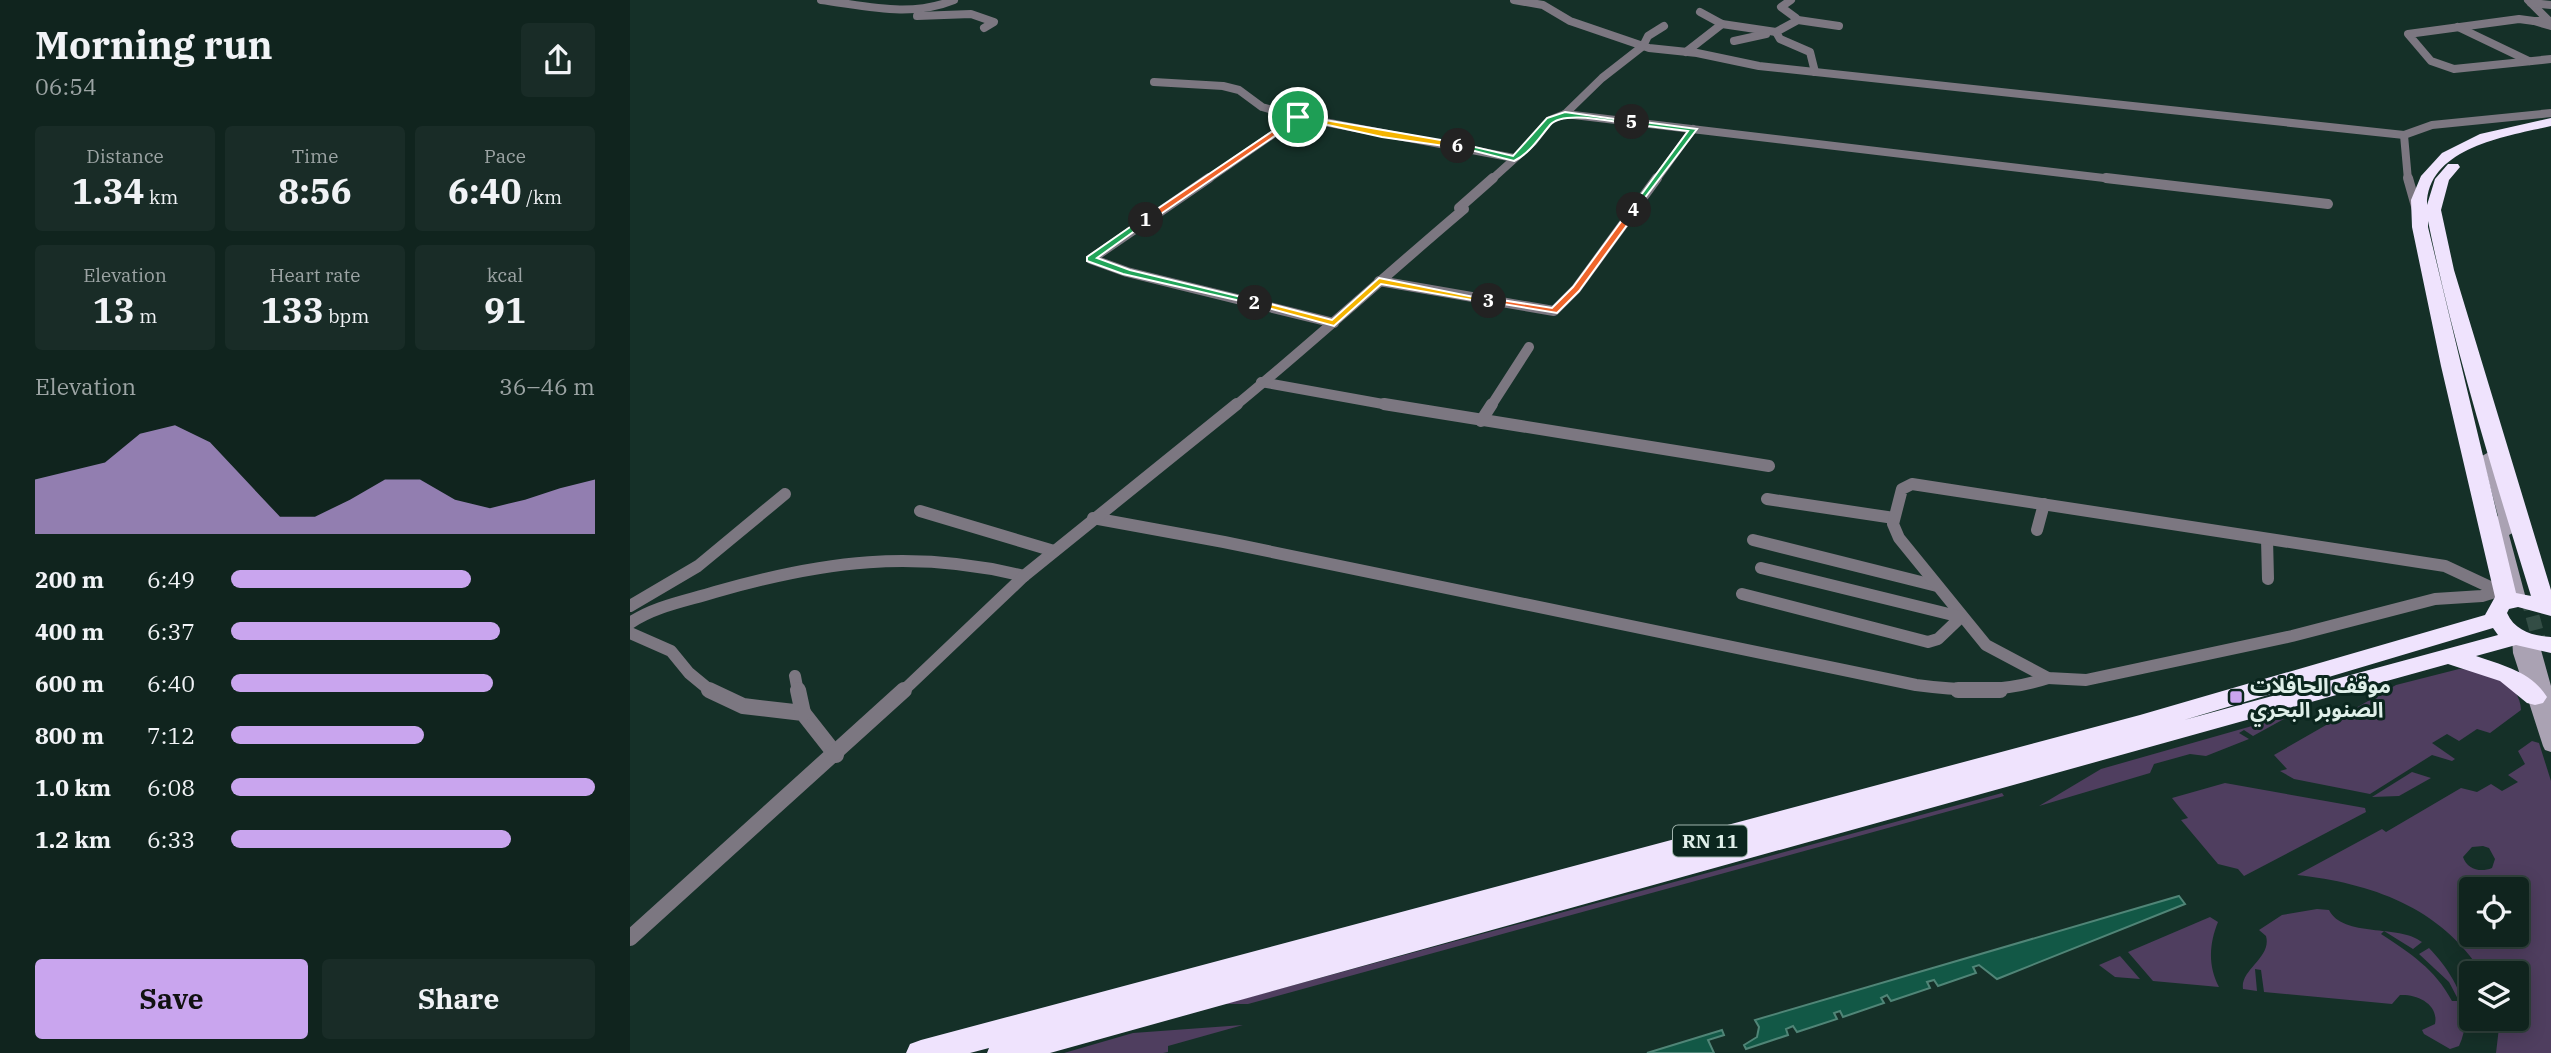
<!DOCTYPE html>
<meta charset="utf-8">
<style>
body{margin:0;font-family:"IBM Plex Serif","Noto Sans Arabic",serif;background:#192c27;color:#f1f3f6;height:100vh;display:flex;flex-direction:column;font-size:26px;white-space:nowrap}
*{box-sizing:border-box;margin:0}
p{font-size:23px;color:#9ca4a4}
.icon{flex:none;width:38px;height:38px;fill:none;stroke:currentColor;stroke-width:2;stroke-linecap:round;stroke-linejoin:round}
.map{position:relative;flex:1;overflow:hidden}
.side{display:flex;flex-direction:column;background:#10241e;width:630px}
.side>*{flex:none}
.fabs{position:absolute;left:1829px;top:877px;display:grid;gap:14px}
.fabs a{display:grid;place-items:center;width:70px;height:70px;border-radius:7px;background:#10241e;box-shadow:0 4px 18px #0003,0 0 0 2px #30413c;font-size:35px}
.pin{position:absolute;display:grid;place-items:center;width:60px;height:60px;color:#fff;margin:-30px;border:4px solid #fff;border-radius:50%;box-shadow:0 2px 7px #0007}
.km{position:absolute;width:35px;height:35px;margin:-18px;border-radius:50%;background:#222;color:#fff;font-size:19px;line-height:35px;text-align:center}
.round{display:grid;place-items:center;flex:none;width:74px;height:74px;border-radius:7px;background:#192c27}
.head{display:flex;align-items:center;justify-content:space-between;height:119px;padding:0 35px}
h1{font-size:38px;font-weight:700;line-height:52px}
.figures{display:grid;grid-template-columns:repeat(3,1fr);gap:10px;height:119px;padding:7px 35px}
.figures div{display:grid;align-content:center;border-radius:7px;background:#192c27;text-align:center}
.figures b{font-size:35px;font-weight:700}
.figures small{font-size:19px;font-weight:400}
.figures p{font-size:19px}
.chart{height:196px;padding:14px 35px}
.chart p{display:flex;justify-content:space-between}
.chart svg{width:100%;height:126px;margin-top:7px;fill:#c9a5ee;opacity:.7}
.button{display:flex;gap:14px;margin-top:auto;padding:14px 35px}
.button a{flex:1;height:80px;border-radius:7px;background:#c9a5ee;color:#111;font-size:28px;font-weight:700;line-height:80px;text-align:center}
.button a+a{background:#192c27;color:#f1f3f6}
ul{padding:0 35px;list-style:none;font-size:23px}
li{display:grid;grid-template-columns:112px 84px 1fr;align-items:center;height:52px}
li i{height:18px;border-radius:9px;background:#c9a5ee}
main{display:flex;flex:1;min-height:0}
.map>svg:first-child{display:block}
.green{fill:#4f3e5f;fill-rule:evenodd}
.water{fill:#125846;stroke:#508577;stroke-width:2}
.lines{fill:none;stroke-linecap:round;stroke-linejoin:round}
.secondary-tunnel{stroke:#334d45;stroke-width:14;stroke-dasharray:14 7;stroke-linecap:butt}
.street-far3{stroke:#7c7781;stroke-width:8}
.street-far2{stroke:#7c7781;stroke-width:10}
.street-far1{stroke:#7c7781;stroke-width:12}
.street{stroke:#7c7781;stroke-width:16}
.secondary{fill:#aaa2b3;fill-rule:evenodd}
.highway{fill:#efe3fd;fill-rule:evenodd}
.split-1{fill:#f0652b;stroke:#fff;stroke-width:2}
.split-2{fill:#22a559;stroke:#fff;stroke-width:2}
.split-3{fill:#f5b400;stroke:#fff;stroke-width:2}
.split-4{fill:#f0652b;stroke:#fff;stroke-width:2}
.split-5{fill:#22a559;stroke:#fff;stroke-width:2}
.split-6{fill:#22a559;stroke:#fff;stroke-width:2}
.split-7{fill:#f5b400;stroke:#fff;stroke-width:2}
.poi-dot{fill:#c9a5ee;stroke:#0b261e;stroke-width:2.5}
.labels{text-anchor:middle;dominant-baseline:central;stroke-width:6;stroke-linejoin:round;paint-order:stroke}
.shield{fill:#0b261e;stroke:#9fb3ac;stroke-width:2}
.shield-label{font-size:19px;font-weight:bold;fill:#dfefe9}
.poi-label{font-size:21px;font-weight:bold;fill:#dfefe9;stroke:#0b261e;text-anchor:start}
</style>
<main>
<section class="side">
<div class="head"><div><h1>Morning run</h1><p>06:54</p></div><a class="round"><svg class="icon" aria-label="share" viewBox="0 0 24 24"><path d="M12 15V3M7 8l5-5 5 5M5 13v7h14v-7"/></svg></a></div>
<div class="figures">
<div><p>Distance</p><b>1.34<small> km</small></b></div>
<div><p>Time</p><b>8:56</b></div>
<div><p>Pace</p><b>6:40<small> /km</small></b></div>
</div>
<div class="figures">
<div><p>Elevation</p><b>13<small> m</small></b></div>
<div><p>Heart rate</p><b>133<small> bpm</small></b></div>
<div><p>kcal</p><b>91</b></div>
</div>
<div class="chart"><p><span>Elevation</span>36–46 m</p>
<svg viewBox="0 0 160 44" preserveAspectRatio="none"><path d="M0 44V25L10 22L20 19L30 9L40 6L50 12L60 25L70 38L80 38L90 32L100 25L110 25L120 32L130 35L140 32L150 28L160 25V44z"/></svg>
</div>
<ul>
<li><b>200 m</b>6:49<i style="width:66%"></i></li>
<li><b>400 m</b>6:37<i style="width:74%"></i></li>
<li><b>600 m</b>6:40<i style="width:72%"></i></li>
<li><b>800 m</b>7:12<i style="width:53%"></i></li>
<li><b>1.0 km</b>6:08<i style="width:100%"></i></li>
<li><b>1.2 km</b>6:33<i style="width:77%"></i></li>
</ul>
<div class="button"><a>Save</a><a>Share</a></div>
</section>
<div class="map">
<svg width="1921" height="1053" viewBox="0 0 1921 1053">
<rect width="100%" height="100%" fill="#153028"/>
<g class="green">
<path d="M1829,669C1854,669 1891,682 1891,710L1860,733L1847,729L1829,741L1817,734L1802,743L1825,759L1822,761L1802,755L1740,794L1664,779L1650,771L1657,769L1644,755L1766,685Z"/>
<polygon points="1661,715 1623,736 1614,730 1609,733 1619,739 1576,756 1560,754 1524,764 1520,773 1409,806 1471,769"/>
<path d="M1902,741L1909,743L1921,781V1053H1866L1870,1019L1886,1018V973H1852C1811,907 1740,883 1667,875L1752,829L1756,832L1831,788L1847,792L1861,784L1872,791L1888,782L1878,775L1895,764L1888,751ZM1853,846L1859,848L1865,859L1862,868C1850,873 1837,869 1833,857L1842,847ZM1841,889H1886V934H1841Z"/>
<polygon points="1782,772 1801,778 1769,796 1742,797"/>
<polygon points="1595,783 1735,808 1736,812 1614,876 1608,869 1588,864 1551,820 1558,818 1542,798"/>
<polygon points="1372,793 1374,796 618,1004 594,1004"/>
<path d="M1687,909L1699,910C1713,938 1769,924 1792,942L1783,949L1754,931L1751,934C1780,953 1805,969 1822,1001H1829L1819,982L1789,954L1799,948C1823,973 1846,1010 1829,1046L1820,1049L1794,1034L1792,1030L1805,1024C1809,1004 1787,994 1770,995L1762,1004L1634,992L1631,970L1625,969L1627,991L1613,989C1610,969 1642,958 1636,936L1629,930L1652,915Z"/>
<path d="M1580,917L1588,922C1579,944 1578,966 1589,987L1523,981L1498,952Z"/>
<polygon points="1490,956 1510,979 1485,977 1469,965"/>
<polygon points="613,1025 538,1046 538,1052 533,1053 434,1053 503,1033"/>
</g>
<g class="water">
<polygon points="1549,896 1555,904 1367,979 1349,965 1343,967 1346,973 1308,986 1304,980 1297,982 1300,988 1261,1001 1257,995 1251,998 1254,1003 1213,1017 1210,1011 1204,1013 1207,1019 1167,1032 1163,1026 1156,1029 1158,1035 1116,1049 1114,1045 1127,1037 1129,1027 1125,1020"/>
<polygon points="1092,1030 1094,1035 1078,1040 1084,1053 1017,1053"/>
</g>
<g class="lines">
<polyline class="secondary-tunnel" points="1897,596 1912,651"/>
<g class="street-far3">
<path d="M191,0C237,6 280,18 324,0"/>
<polyline points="884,0 913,5 940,21 1019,48 1067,53 1129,66 1774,135"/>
<polyline points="1161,0 1151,7 1166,18"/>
<polyline points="1898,0 1919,21"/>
<polyline points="1901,3 1921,5"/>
<polyline points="1070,12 1092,24 1146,32"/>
<polyline points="287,16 341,14 364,22 354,28"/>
<polyline points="1904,21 1889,19 1778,34 1801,61 1824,69 1921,59"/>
<polyline points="1921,21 1904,21 1921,26"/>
<polyline points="1828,27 1899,61"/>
<polyline points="1104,41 1136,34"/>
<polyline points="1056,52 1092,24"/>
<polyline points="1185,72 1180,52 1150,39 1146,32 1168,20 1209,26"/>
<polyline points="524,82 593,86 609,90 632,107 668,117 884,158"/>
<polyline points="935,114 1491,180"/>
<polyline points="577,180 668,117"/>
<polyline points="861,180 903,142 920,120 935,114 972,78 1013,46 1018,36 1034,26"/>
<polyline points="1026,180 1063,129"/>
<polyline points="1778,180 1774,135 1802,125 1921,113"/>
</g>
<g class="street-far2">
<polyline points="579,178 461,259 497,272 704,323"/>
<polyline points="1476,178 1698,204"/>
<polyline points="1778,178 1787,210"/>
<polyline points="829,208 863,178"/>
<polyline points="749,281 924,311 946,289 1027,178"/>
<polyline points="631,382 764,406"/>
<path d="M605,406C683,342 757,274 834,209"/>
<polyline points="861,406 899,347"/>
</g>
<g class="street-far1">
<polyline points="754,404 1139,466"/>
<polyline points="851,421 862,404"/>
<polyline points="1137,499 1264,518"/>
<polyline points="290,511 424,551"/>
<path d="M463,518L594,542L1286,685C1333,691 1372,693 1418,678"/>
<polyline points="1407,530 1414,504"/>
<polyline points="1637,539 1638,579"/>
<polyline points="1123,540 1307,586"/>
<polyline points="1868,591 1852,596 1805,599 1662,636 1456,680 1418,678 1356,645 1269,538 1263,524 1272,489 1282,484 1815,566 1877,595"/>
<polyline points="1112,594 1298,642 1308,639 1331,617 1131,568"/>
<polyline points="0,606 68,566 155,494"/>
<path d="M0,623C25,606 56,601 85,592C193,561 284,549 394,576"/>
<polyline points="0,633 41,651 59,673 82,692"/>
<polyline points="165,676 168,692"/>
<polyline points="272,692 394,576 607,404"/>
</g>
<g class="street">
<polyline points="79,690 113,706 173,713 206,755"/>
<polyline points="168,690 173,713"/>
<polyline points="1328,690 1370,690"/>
<polyline points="0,938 274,690"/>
</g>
<g class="secondary">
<polygon points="1859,452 1866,456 1886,531 1879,535 1895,595 1888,600 1881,595 1861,520 1868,516 1852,456"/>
<polygon points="1890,633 1895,634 1898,646 1908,646 1911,650 1921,686 1921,752 1915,750 1913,746 1883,653 1882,638 1885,634"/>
</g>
<path class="highway" d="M1921,118V126C1879,136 1797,147 1797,205L1805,179L1818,164H1828L1830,167L1819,180L1811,210L1824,270L1921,590V616L1888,607L1879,609L1877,613C1885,631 1903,636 1921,637V653L1886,645L1846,656C1872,665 1902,672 1917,697L1913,703L1905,705L1897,703L1870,681L1818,664L420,1053H357L359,1048L340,1053H276L280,1044L291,1040L1510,715L1855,615L1865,597L1811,366L1782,227L1781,200L1791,176L1812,153L1850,134ZM1798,221C1824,348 1863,473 1901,596L1886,593L1798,227ZM1863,628L1868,635L1554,720Z"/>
</g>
<polygon class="split-1" points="668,114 671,118 519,222 511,220"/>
<polygon class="split-2" points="513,218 520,220 467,258 500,270 628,301 628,305 493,274 457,261 457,257"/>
<polygon class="split-3" points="749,278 864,301 859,303 751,284 704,326 620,303 625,300 702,320"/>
<polygon class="split-4" points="1001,208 1008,210 949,291 927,313 855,301 859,298 922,308 943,287"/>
<polygon class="split-5" points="999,120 1067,129 1004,212 1000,210 1058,131 1002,124"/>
<path class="split-6" d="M935,112L1006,122L1002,124C982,122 933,110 920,125C909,138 900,153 884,161L825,146L828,143L883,156L917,118Z"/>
<polygon class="split-7" points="666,115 828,143 832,146 828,148 752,137 666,118"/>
<rect class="poi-dot" x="1599" y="690" width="14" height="14" rx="3.5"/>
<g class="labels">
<rect class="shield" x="1043" y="825.5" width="74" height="31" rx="5"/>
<g class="shield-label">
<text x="1080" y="841">RN 11</text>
</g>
<g class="poi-label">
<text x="1620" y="685">موقف الحافلات<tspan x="1620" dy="24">الصنوبر البحري</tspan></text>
</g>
</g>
</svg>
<div class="fabs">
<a><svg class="icon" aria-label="locate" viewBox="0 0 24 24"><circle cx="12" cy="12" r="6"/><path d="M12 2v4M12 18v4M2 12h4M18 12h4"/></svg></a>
<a><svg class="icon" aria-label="layers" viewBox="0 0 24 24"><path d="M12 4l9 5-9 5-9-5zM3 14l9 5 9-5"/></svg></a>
</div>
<div class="pin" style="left:668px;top:117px;background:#1e9e55"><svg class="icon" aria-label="arrive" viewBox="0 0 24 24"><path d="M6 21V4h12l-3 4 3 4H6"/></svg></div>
<b class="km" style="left:516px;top:220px">1</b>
<b class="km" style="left:625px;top:303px">2</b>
<b class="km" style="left:859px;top:301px">3</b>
<b class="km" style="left:1004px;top:210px">4</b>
<b class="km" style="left:1002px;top:122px">5</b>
<b class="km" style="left:828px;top:146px">6</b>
</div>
</main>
